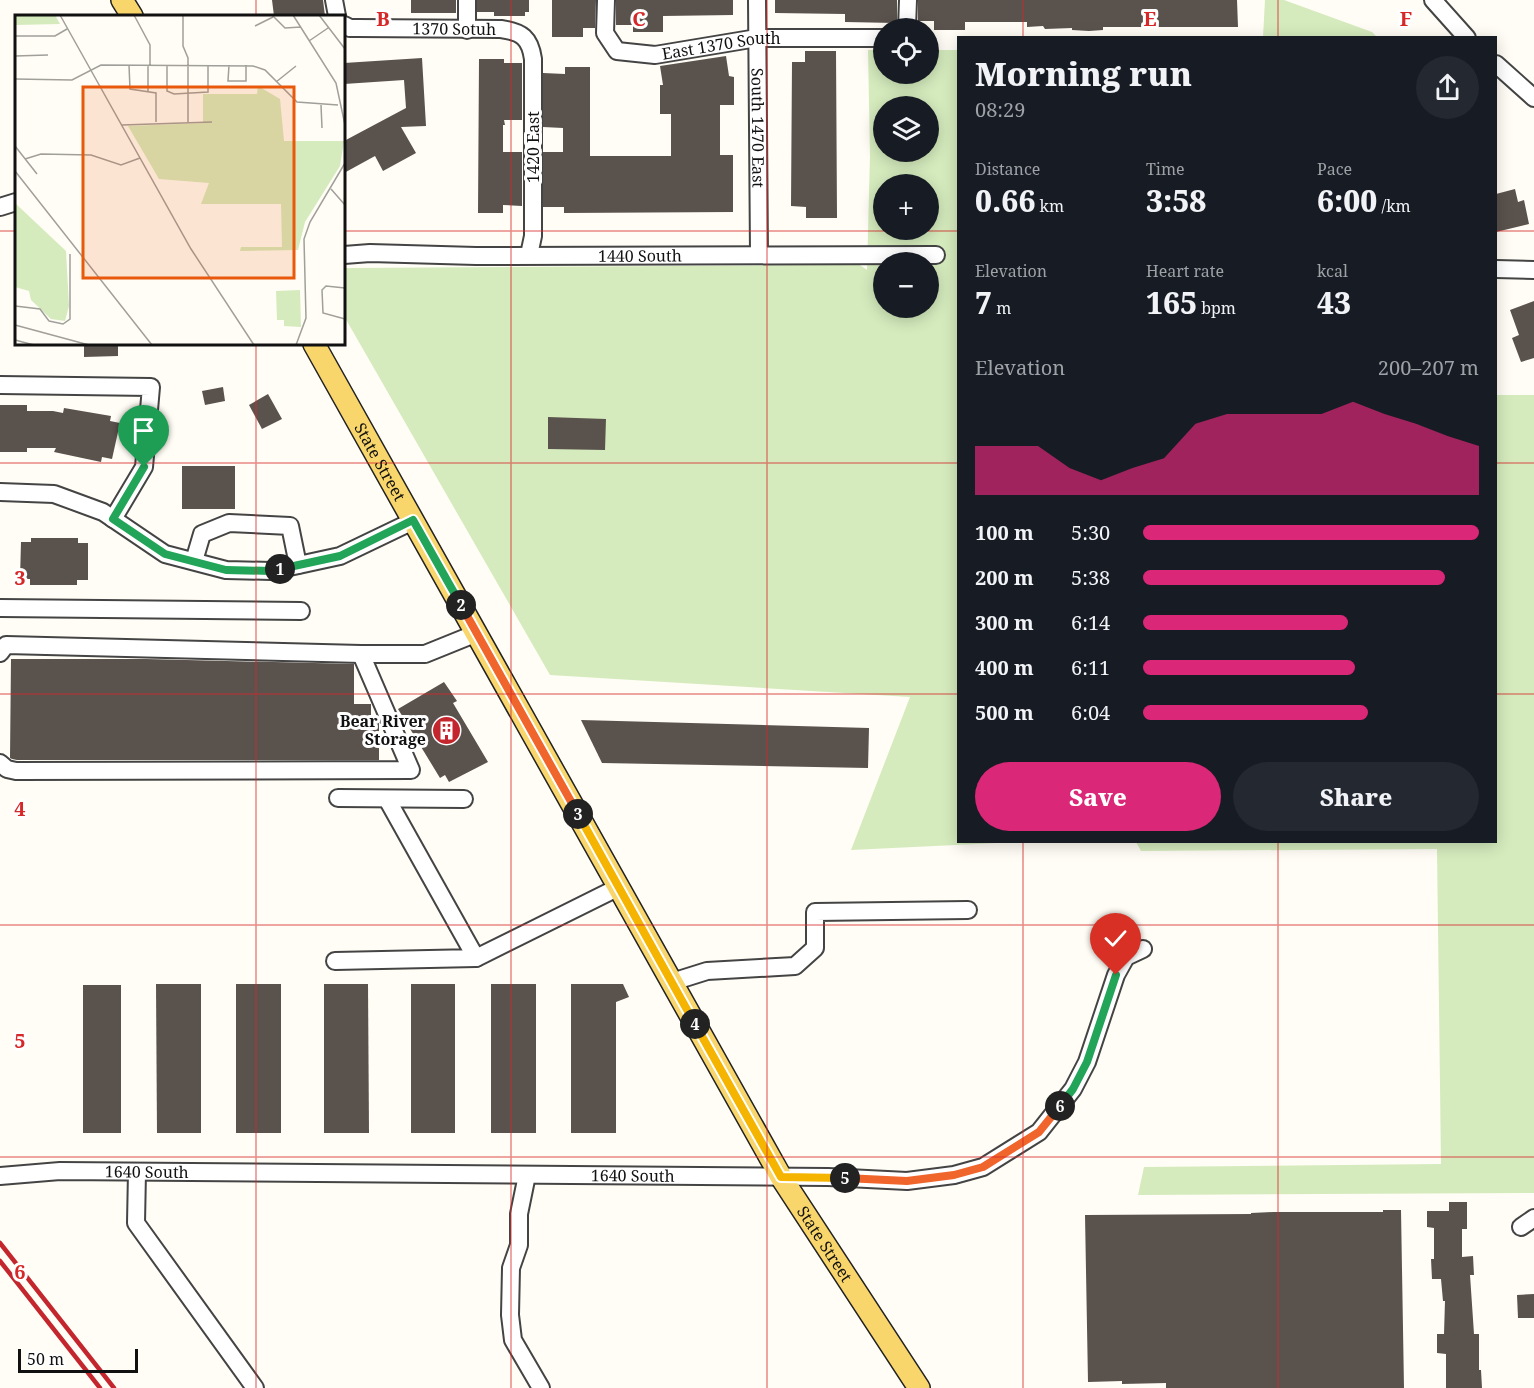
<!DOCTYPE html>
<meta charset="utf-8">
<style>
body{margin:0;font-family:"Noto Serif",serif;background:#242831;color:#f1f3f6;height:100vh;display:flex;flex-direction:column;font-size:22px;white-space:nowrap}
*{box-sizing:border-box;margin:0}
p{font-size:20px;color:#9ea1a6}
.icon{flex:none;width:33px;height:33px;fill:none;stroke:currentColor;stroke-width:2;stroke-linecap:round;stroke-linejoin:round}
.map{position:relative;flex:1;overflow:hidden}
.drawer{position:absolute;left:957px;top:36px;width:540px;height:807px;display:flex;flex-direction:column;background:#171b24;border-radius:0px;box-shadow:0 3px 15px #0003}
.drawer>*{flex:none}
.fabs{position:absolute;left:873px;top:18px;display:grid;gap:12px}
.fabs a{display:grid;place-items:center;width:66px;height:66px;border-radius:50%;background:#171b24;box-shadow:0 3px 15px #0003;font-size:30px}
.scale{position:absolute;left:18px;bottom:15px;width:120px;box-sizing:border-box;padding-left:6px;border:3px solid #111;border-top:0;font-size:16px;line-height:21px;white-space:nowrap;color:#111;-webkit-text-stroke:4px #fff;paint-order:stroke}
.pin{position:absolute;display:grid;place-items:center;width:51px;height:51px;color:#fff;margin:-62px -26px;border-radius:50% 50% 50% 0;rotate:-45deg;box-shadow:0 0 6px #0007}
.pin .icon{rotate:45deg}
.km{position:absolute;width:30px;height:30px;margin:-15px;border-radius:50%;background:#222;color:#fff;font-size:16px;line-height:30px;text-align:center}
.round{display:grid;place-items:center;flex:none;width:63px;height:63px;border-radius:32px;background:#242831}
.overview{display:flex;align-items:center;justify-content:space-between;height:102px;padding:0 18px}
h1{font-size:33px;font-weight:800;line-height:45px}
.stats{display:grid;grid-template-columns:repeat(3,1fr);gap:9px;height:102px;padding:6px 18px}
.stats div{display:grid;align-content:center}
.stats b{font-size:30px;font-weight:800}
.stats small{font-size:16px;font-weight:400}
.stats p{font-size:16px}
.chart{height:168px;padding:12px 18px}
.chart p{display:flex;justify-content:space-between}
.chart svg{width:100%;height:108px;margin-top:6px;fill:#db2777;opacity:.7}
.cta{display:flex;gap:12px;margin-top:auto;padding:12px 18px}
.cta a{flex:1;height:69px;border-radius:36px;background:#db2777;color:#fff;font-size:24px;font-weight:800;line-height:69px;text-align:center}
.cta a+a{background:#242831;color:#f1f3f6}
ul{padding:0 18px;list-style:none;font-size:20px}
li{display:grid;grid-template-columns:96px 72px 1fr;align-items:center;height:45px}
li i{height:15px;border-radius:8px;background:#db2777}
.map>svg:first-child{display:block}
.green{fill:#d5ebbd;fill-rule:evenodd}
.building{fill:#5a524d}
.lines{fill:none;stroke-linecap:round;stroke-linejoin:round}
.minor-casing{stroke:#444;stroke-width:20}
.major-casing{stroke:#222;stroke-width:24}
.minor{stroke:#fff;stroke-width:16}
.major{stroke:#f9d66b;stroke-width:21}
.rail{stroke:#c4262e;stroke-width:4.5}
.split-1-casing{stroke:#fff;stroke-width:12}
.split-2-casing{stroke:#fff;stroke-width:12}
.split-3-casing{stroke:#fff;stroke-width:12}
.split-4-casing{stroke:#fff;stroke-width:12}
.split-5-casing{stroke:#fff;stroke-width:12}
.split-6-casing{stroke:#fff;stroke-width:12}
.split-7-casing{stroke:#fff;stroke-width:12}
.split-1{stroke:#22a559;stroke-width:8}
.split-2{stroke:#22a559;stroke-width:8}
.split-3{stroke:#f0652b;stroke-width:8}
.split-4{stroke:#f5b400;stroke-width:8}
.split-5{stroke:#f5b400;stroke-width:8}
.split-6{stroke:#f0652b;stroke-width:8}
.split-7{stroke:#22a559;stroke-width:8}
.grid{fill:none;stroke:#d62828;stroke-width:1.5;stroke-opacity:0.55}
.labels{text-anchor:middle;dominant-baseline:central;stroke-width:6;stroke-linejoin:round;paint-order:stroke}
.street-label{font-size:16px;fill:#111;stroke:#fff}
.poi-label{font-size:16px;font-weight:bold;fill:#111;stroke:#fff;text-anchor:end}
.inset-road{fill:none;stroke:#a09f9a;stroke-width:1.5}
.view{fill:#e8590c;fill-opacity:0.15;stroke:#e8590c;stroke-width:3}
.inset-edge{fill:none;stroke:#111;stroke-width:3}
.grid-label{font-size:20px;text-anchor:middle;font-weight:bold;fill:#d62828;stroke:#fff;stroke-width:6;stroke-linejoin:round;paint-order:stroke}
</style>
<div class="map">
<svg width="1534" height="1388" viewBox="0 0 1534 1388">
<rect width="100%" height="100%" fill="#fffdf5"/>
<g class="green">
<polygon points="1265,0 1284,0 1372,32 1377,37 1263,37"/>
<path d="M868,50H883L884,74H928L929,50H958V842H1018L851,850L910,697L550,675L344,316V268H347L860,265L867,270L870,155ZM884,106H928V152H884ZM884,184H928V230H884ZM884,262H928V308H884Z"/>
<polygon points="1496,395 1534,395 1534,1193 1138,1195 1144,1167 1441,1164 1437,849 1141,851 1136,842 1496,842"/>
</g>
<g class="building">
<polygon points="272,0 323,0 325,16 274,16"/>
<rect x="411" y="0" width="45" height="13"/>
<polygon points="477,0 529,0 529,12 525,12 525,16 494,16 494,12 477,12"/>
<polygon points="552,0 596,0 595,28 583,28 583,37 552,37"/>
<polygon points="616,0 733,0 733,15 663,16 663,32 633,32 633,25 616,25"/>
<polygon points="775,0 897,0 897,21 896,23 845,22 845,14 775,13"/>
<polygon points="918,0 1237,0 1238,27 1103,27 1103,30 1089,31 1072,30 1072,28 1045,29 1043,26 1027,27 1027,22 965,22 965,30 934,30 934,21 918,21"/>
<polygon points="805,51 836,51 837,218 806,218 806,207 791,206 792,62 805,62"/>
<polygon points="726,56 729,76 734,77 734,105 720,105 720,155 733,155 733,212 564,213 564,207 543,207 543,152 563,152 563,128 543,127 543,73 565,74 565,67 590,67 590,156 671,156 671,114 660,114 660,85 663,85 660,66"/>
<polygon points="422,58 426,126 401,127 416,153 383,171 375,156 344,173 344,141 406,108 404,80 344,84 344,63"/>
<polygon points="479,59 504,59 504,63 522,63 522,120 504,120 505,125 503,125 503,152 522,152 522,206 503,205 503,213 478,213"/>
<polygon points="1515,189 1518,202 1524,200 1529,224 1496,232 1496,194"/>
<polygon points="1534,301 1534,358 1521,362 1512,338 1519,335 1510,310"/>
<polygon points="84,344 118,344 118,356 84,357"/>
<polygon points="223,387 225,401 205,405 202,391"/>
<polygon points="268,394 282,419 262,429 249,405"/>
<polygon points="0,405 27,405 27,411 53,411 63,413 64,408 111,416 110,421 120,423 112,459 102,457 101,462 54,452 56,448 27,448 27,452 0,452"/>
<polygon points="548,417 606,419 605,450 548,449"/>
<rect x="182" y="466" width="53" height="43"/>
<polygon points="31,538 78,538 78,543 88,543 88,580 77,580 77,585 30,585 30,579 20,579 21,542 31,542"/>
<polygon points="11,659 146,659 354,664 354,704 371,704 371,724 378,720 379,723 379,760 17,760 12,759 10,758"/>
<polygon points="444,682 457,701 453,703 488,762 449,782 445,775 440,778 398,709"/>
<polygon points="581,720 869,728 868,768 602,763"/>
<polygon points="156,984 201,984 201,1133 157,1133"/>
<rect x="236" y="984" width="45" height="149"/>
<polygon points="324,984 368,984 369,1133 324,1133"/>
<rect x="411" y="984" width="44" height="149"/>
<rect x="491" y="984" width="45" height="149"/>
<polygon points="571,984 623,984 629,997 616,1002 616,1133 571,1133"/>
<rect x="83" y="985" width="38" height="148"/>
<polygon points="1449,1202 1467,1202 1467,1229 1462,1229 1462,1257 1473,1256 1474,1275 1470,1275 1474,1334 1479,1334 1479,1370 1481,1370 1482,1388 1446,1388 1446,1354 1437,1353 1437,1334 1444,1334 1445,1301 1443,1301 1441,1279 1432,1279 1431,1259 1434,1259 1434,1228 1427,1227 1427,1211 1449,1211"/>
<polygon points="1383,1210 1401,1210 1404,1388 1166,1388 1166,1383 1122,1384 1122,1381 1088,1382 1085,1215 1251,1214 1251,1213 1273,1212 1383,1212"/>
<polygon points="1534,1294 1534,1318 1518,1318 1517,1295"/>
</g>
<g class="lines">
<defs>
<g id="minor">
<polyline points="334,0 337,16"/>
<polyline points="467,0 467,30"/>
<path id="s1" d="M606,0L605,33L617,51L655,55L757,38H884"/>
<path id="s2" d="M757,0L759,254"/>
<polyline points="1433,0 1467,38"/>
<path id="s3" d="M344,25L350,28H357L501,29C522,32 530,38 533,59V236L529,255"/>
<polyline points="907,28 908,0"/>
<polyline points="1496,64 1534,98"/>
<polyline points="0,207 16,202"/>
<path id="s4" d="M344,255L370,253L476,256L936,255"/>
<polyline points="1496,269 1534,270"/>
<polyline points="0,385 151,387 144,467 113,519"/>
<polyline points="0,492 54,494 103,512 165,554 226,570 271,571 340,556 413,521"/>
<polyline points="194,561 202,534 229,523 290,526 298,565"/>
<polyline points="0,608 301,611"/>
<polyline points="0,653 6,645 361,654 425,654 477,633"/>
<polyline points="0,763 7,769 16,771 411,770 361,654"/>
<polyline points="338,798 464,799"/>
<polyline points="476,958 619,887"/>
<polyline points="335,961 476,958 387,799"/>
<polyline points="672,982 707,971 795,966 815,948 815,912 968,910"/>
<polyline points="137,1172 136,1223 255,1388"/>
<polyline points="527,1175 519,1214 519,1245 511,1268 510,1315 513,1340 541,1388"/>
<path id="s5" d="M0,1176L60,1171L828,1177L907,1181L954,1175L983,1167L1039,1132L1073,1089L1087,1062L1116,975L1126,957L1143,949"/>
<polyline points="1521,1227 1534,1218"/>
</g>
<g id="major">
<polyline points="122,0 132,16"/>
<path id="s6" d="M314,344L781,1177L919,1388"/>
</g>
</defs>
<use href="#minor" class="minor-casing"/>
<use href="#major" class="major-casing"/>
<use href="#minor" class="minor"/>
<use href="#major" class="major"/>
<g class="rail">
<polyline points="0,1243 114,1388"/>
<polyline points="0,1261 100,1388"/>
</g>
</g>
<g class="lines">
<defs>
<polyline id="split-1" points="144,467 113,519 165,554 226,570 271,571 280,569"/>
<polyline id="split-2" points="280,569 340,556 413,520 461,605"/>
<polyline id="split-3" points="461,605 578,814"/>
<polyline id="split-4" points="578,814 695,1024"/>
<polyline id="split-5" points="695,1024 781,1177 845,1178"/>
<polyline id="split-6" points="845,1178 907,1181 954,1175 983,1167 1039,1132 1060,1106"/>
<polyline id="split-7" points="1060,1106 1073,1089 1087,1062 1116,975"/>
</defs>
<use href="#split-1" class="split-1-casing"/>
<use href="#split-2" class="split-2-casing"/>
<use href="#split-3" class="split-3-casing"/>
<use href="#split-4" class="split-4-casing"/>
<use href="#split-5" class="split-5-casing"/>
<use href="#split-6" class="split-6-casing"/>
<use href="#split-7" class="split-7-casing"/>
<use href="#split-1" class="split-1"/>
<use href="#split-2" class="split-2"/>
<use href="#split-3" class="split-3"/>
<use href="#split-4" class="split-4"/>
<use href="#split-5" class="split-5"/>
<use href="#split-6" class="split-6"/>
<use href="#split-7" class="split-7"/>
</g>
<path class="grid" d="M256,0V16M511,0V1388M767,0V1388M1023,0V38M1278,0V38M0,231H16M344,231H958M1496,231H1534M256,344V1388M0,463H958M1496,463H1534M0,694H958M1496,694H1534M1023,842V1388M1278,842V1388M0,925H1534M0,1157H1534"/>
<defs>
<symbol id="building-disc" viewBox="-11 -11 22 22"><circle r="9.5" fill="#c4262e" stroke="#fff"/><path d="M-4-6H4V6H1V3H-1V6H-4ZM-2.5-4.3h1.7v1.8h-1.7ZM.8-4.3h1.7v1.8H.8ZM-2.5-1h1.7V.8h-1.7ZM.8-1h1.7V.8H.8Z" fill="#fff"/></symbol>
</defs>
<g fill-rule="evenodd">
<use href="#building-disc" x="430" y="714" width="33" height="33"/>
</g>
<g class="labels">
<g class="street-label">
<text stroke="none"><textPath href="#s3" startOffset="111">1370 Sotuh</textPath></text>
<text stroke="none"><textPath href="#s1" startOffset="160">East 1370 South</textPath></text>
<text stroke="none"><textPath href="#s2" startOffset="128">South 1470 East</textPath></text>
<text transform="translate(533 147) rotate(-90)">1420 East</text>
<text stroke="none"><textPath href="#s4" startOffset="296">1440 South</textPath></text>
<text stroke="none"><textPath href="#s6" startOffset="135">State Street</textPath></text>
<text stroke="none"><textPath href="#s5" startOffset="147">1640 South</textPath></text>
<text stroke="none"><textPath href="#s5" startOffset="633">1640 South</textPath></text>
<text stroke="none"><textPath href="#s6" startOffset="1035">State Street</textPath></text>
</g>
<g class="poi-label">
<text x="426" y="721">Bear River<tspan x="426" dy="18">Storage</tspan></text>
</g>
</g>
<g transform="translate(15 15)">
<rect width="330" height="330" fill="#fffdf5"/>
<path d="M0,0H40L45,9L0,10ZM243,71L265,84L269,126H329L325,151L290,207L283,235L225,236L226,232H267L266,189H186L194,168L144,164L113,111L188,108V79H242ZM0,188L51,236L54,291L50,306L36,304L16,285L14,276L0,272ZM285,275L286,312L269,311V305H262L261,276Z" fill="#d5ebbd"/>
<path class="inset-road" d="M45,0L176,234L239,330M119,0L135,30V50M168,0V31L173,43V107M257,0L270,13L286,12M278,0L321,68L330,110M304,0L330,34M240,11L258,2M0,21H40L52,14M294,26L313,13M0,41L33,40M114,50L115,74L141,78V107M133,50V76M152,50V76L159,79L193,77V50M214,50L213,66H231V50M0,64L57,65L86,50L238,51L250,55L282,87L323,90M261,67L281,51M306,90L307,113M107,110L197,107M0,131L22,159M10,144L26,139L76,140L106,150L125,143M0,156L137,330M316,174L330,190M330,273L311,271L307,275L308,298L330,304M0,291L25,294L34,306M34,306L48,309L55,304V239M0,310L74,330M0,325L19,330M281,330L291,303L289,224L295,207L330,148"/>
<path class="view" d="M68,72H279V263H68Z"/>
<rect width="330" height="330" class="inset-edge"/>
</g>
<g class="grid-label">
<text x="383" y="26">B</text>
<text x="639" y="26">C</text>
<text x="1150" y="26">E</text>
<text x="1406" y="26">F</text>
<text x="20" y="585">3</text>
<text x="20" y="816">4</text>
<text x="20" y="1048">5</text>
<text x="20" y="1279">6</text>
</g>
</svg>
<div class="fabs">
<a><svg class="icon" aria-label="locate" viewBox="0 0 24 24"><circle cx="12" cy="12" r="6"/><path d="M12 2v4M12 18v4M2 12h4M18 12h4"/></svg></a>
<a><svg class="icon" aria-label="layers" viewBox="0 0 24 24"><path d="M12 4l9 5-9 5-9-5zM3 14l9 5 9-5"/></svg></a>
<a>+</a>
<a>−</a>
</div>
<div class="scale">50 m</div>
<div class="pin" style="left:144px;top:467px;background:#1e9e55"><svg class="icon" aria-label="arrive" viewBox="0 0 24 24"><path d="M6 21V4h12l-3 4 3 4H6"/></svg></div>
<div class="pin" style="left:1116px;top:975px;background:#d93025"><svg class="icon" aria-label="check" viewBox="0 0 24 24"><path d="M5 12l5 5 9-10"/></svg></div>
<b class="km" style="left:280px;top:569px">1</b>
<b class="km" style="left:461px;top:605px">2</b>
<b class="km" style="left:578px;top:814px">3</b>
<b class="km" style="left:695px;top:1024px">4</b>
<b class="km" style="left:845px;top:1178px">5</b>
<b class="km" style="left:1060px;top:1106px">6</b>
<section class="drawer">
<div class="overview"><div><h1>Morning run</h1><p>08:29</p></div><a class="round"><svg class="icon" aria-label="share" viewBox="0 0 24 24"><path d="M12 15V3M7 8l5-5 5 5M5 13v7h14v-7"/></svg></a></div>
<div class="stats">
<div><p>Distance</p><b>0.66<small> km</small></b></div>
<div><p>Time</p><b>3:58</b></div>
<div><p>Pace</p><b>6:00<small> /km</small></b></div>
</div>
<div class="stats">
<div><p>Elevation</p><b>7<small> m</small></b></div>
<div><p>Heart rate</p><b>165<small> bpm</small></b></div>
<div><p>kcal</p><b>43</b></div>
</div>
<div class="chart"><p><span>Elevation</span>200–207 m</p>
<svg viewBox="0 0 160 44" preserveAspectRatio="none"><path d="M0 44V24L10 24L20 24L30 33L40 38L50 33L60 29L70 15L80 11L90 11L100 11L110 11L120 6L130 11L140 15L150 20L160 24V44z"/></svg>
</div>
<ul>
<li><b>100 m</b>5:30<i style="width:100%"></i></li>
<li><b>200 m</b>5:38<i style="width:90%"></i></li>
<li><b>300 m</b>6:14<i style="width:61%"></i></li>
<li><b>400 m</b>6:11<i style="width:63%"></i></li>
<li><b>500 m</b>6:04<i style="width:67%"></i></li>
</ul>
<div class="cta"><a>Save</a><a>Share</a></div>
</section>
</div>
